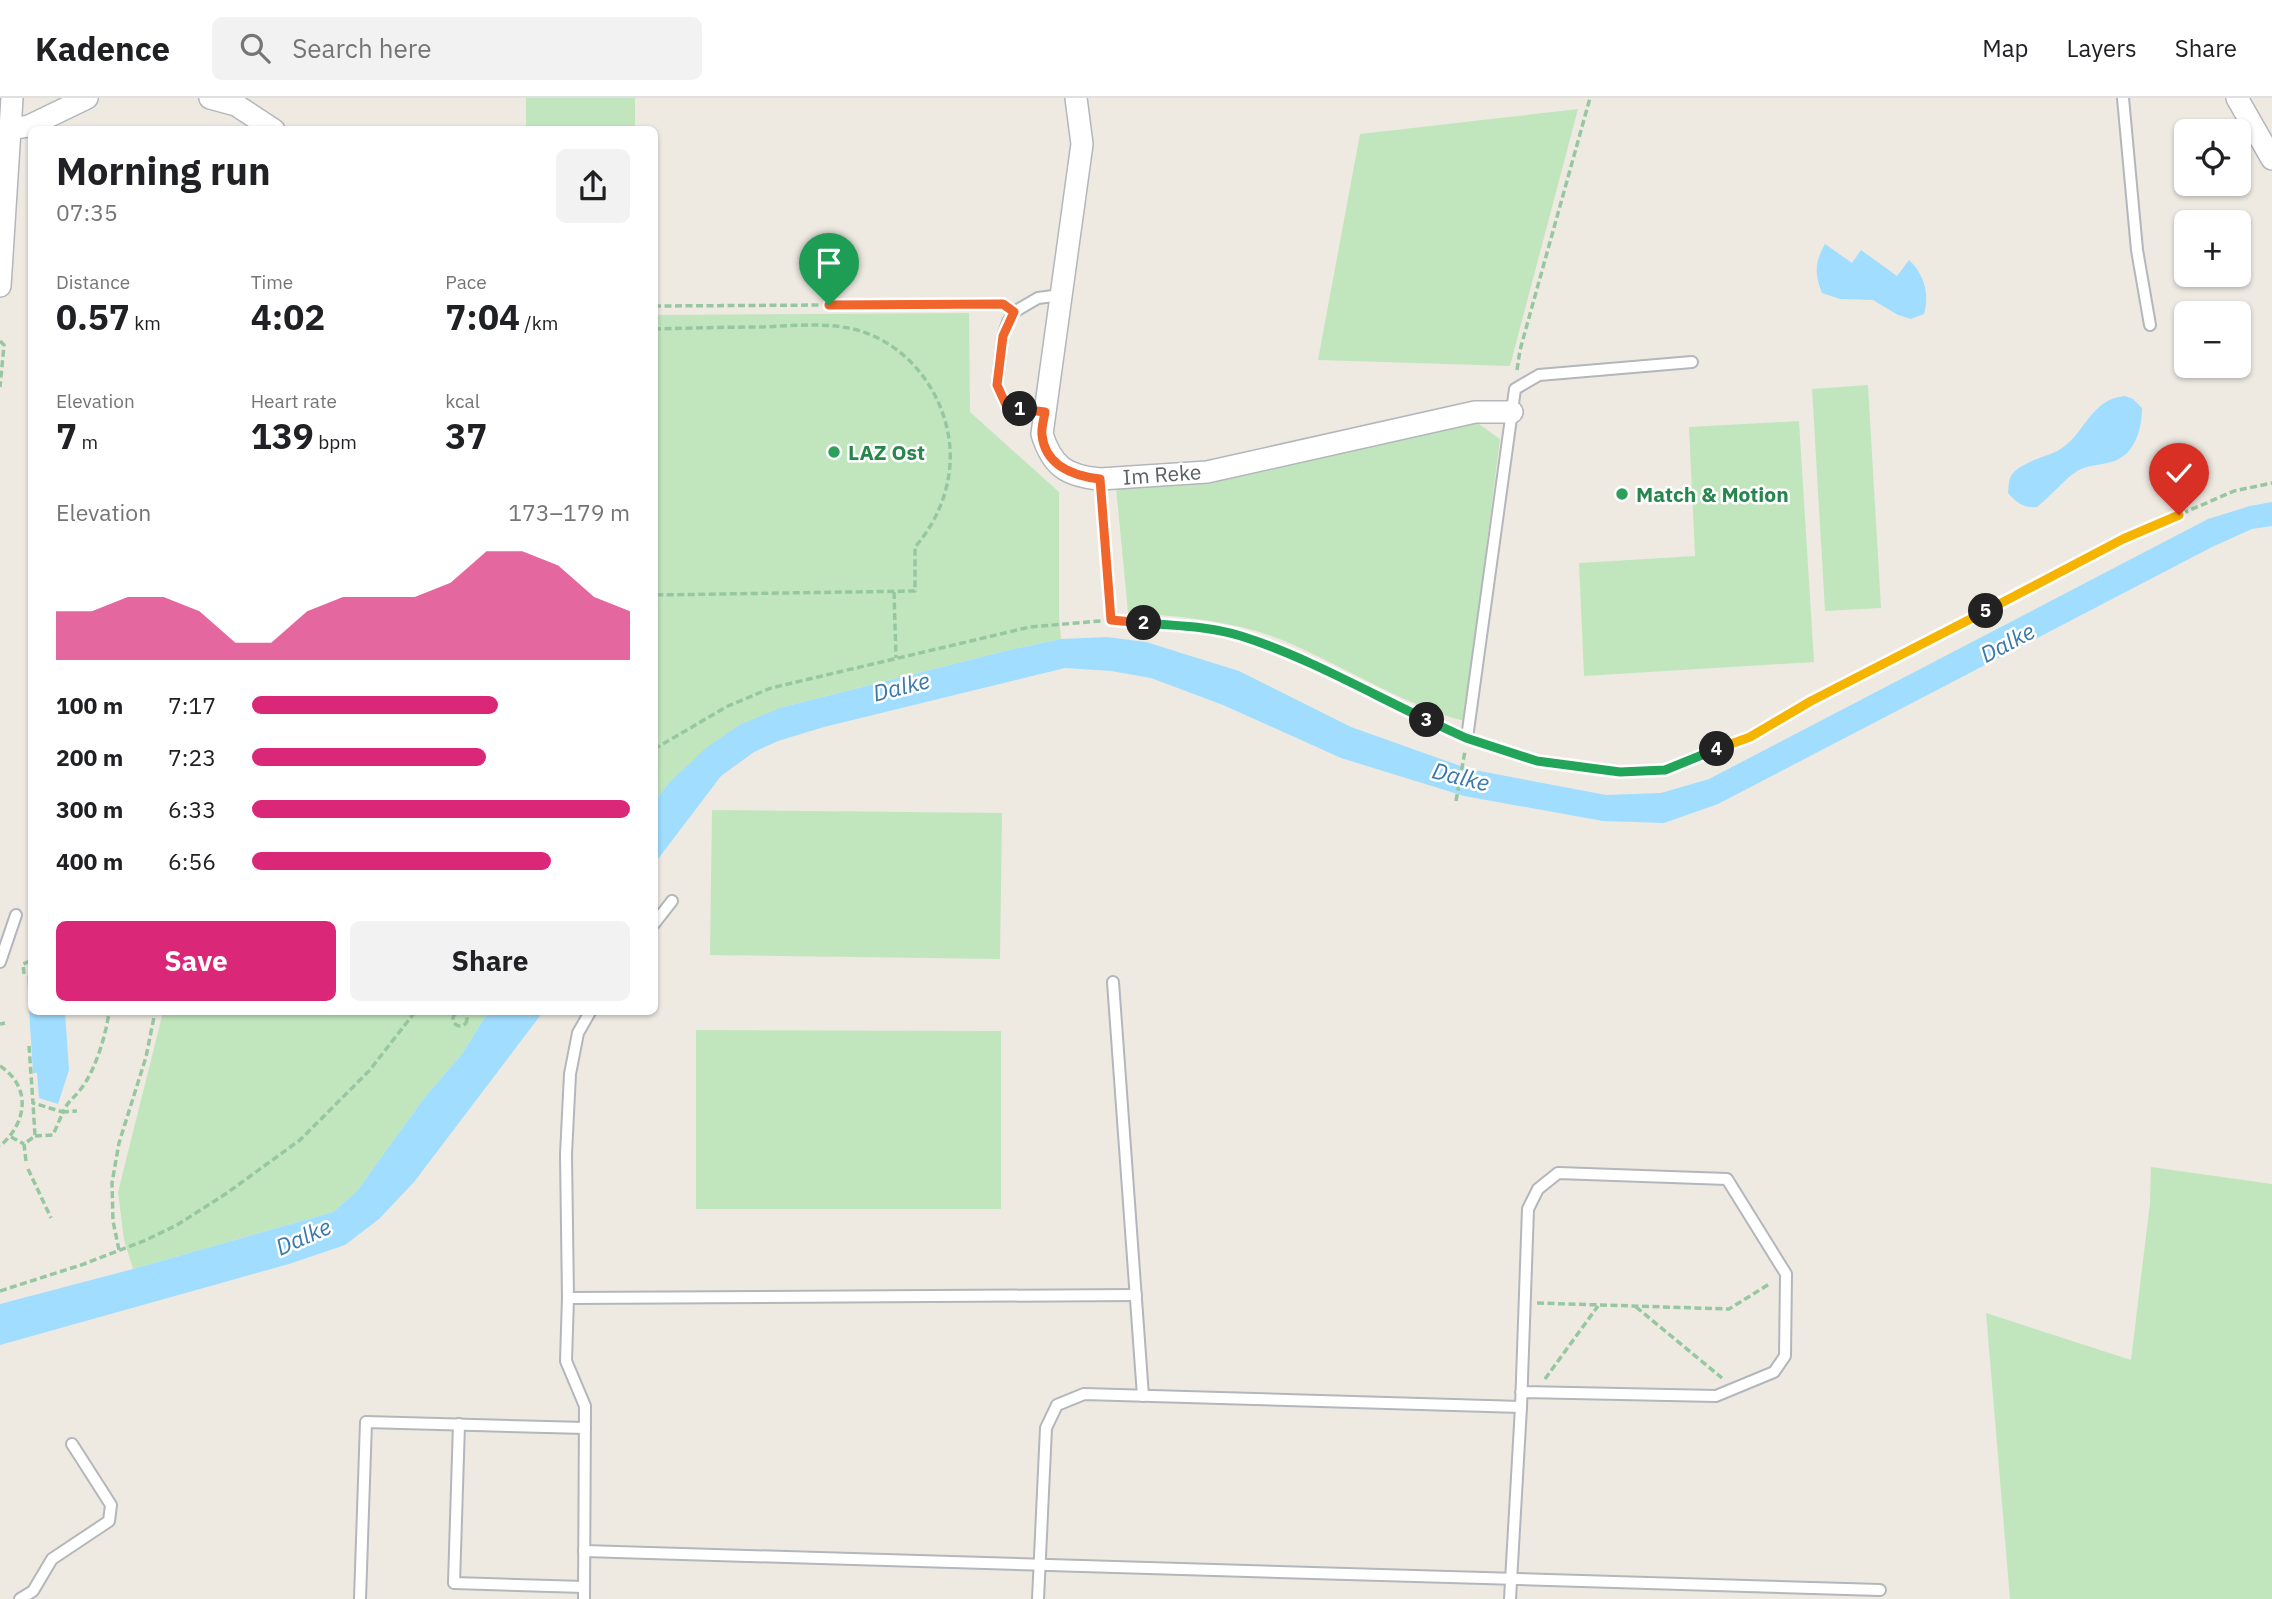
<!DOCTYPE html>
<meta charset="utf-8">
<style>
body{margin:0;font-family:"IBM Plex Sans",sans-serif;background:#f2f2f2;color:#202124;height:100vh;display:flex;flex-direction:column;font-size:26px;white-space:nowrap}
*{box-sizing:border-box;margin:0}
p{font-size:23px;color:#757577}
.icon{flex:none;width:38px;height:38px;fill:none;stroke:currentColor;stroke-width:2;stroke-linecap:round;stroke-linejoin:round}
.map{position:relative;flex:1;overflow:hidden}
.sheet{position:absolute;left:28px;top:28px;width:630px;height:889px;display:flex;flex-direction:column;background:#fff;border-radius:10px;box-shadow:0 2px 5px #0004}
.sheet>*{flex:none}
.controls{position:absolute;left:2174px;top:21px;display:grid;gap:14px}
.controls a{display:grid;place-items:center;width:77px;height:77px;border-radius:10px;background:#fff;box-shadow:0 2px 5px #0004;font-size:35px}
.pin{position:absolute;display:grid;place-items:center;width:60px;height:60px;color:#fff;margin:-72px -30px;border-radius:50% 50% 50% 0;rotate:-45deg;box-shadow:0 0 7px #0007}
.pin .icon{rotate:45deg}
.km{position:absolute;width:35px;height:35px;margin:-18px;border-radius:50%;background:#222;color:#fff;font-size:19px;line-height:35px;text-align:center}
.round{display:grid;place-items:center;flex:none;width:74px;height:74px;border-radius:10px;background:#f2f2f2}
.overview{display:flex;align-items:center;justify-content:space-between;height:119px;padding:0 28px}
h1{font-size:38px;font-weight:700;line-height:52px}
.metrics{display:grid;grid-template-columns:repeat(3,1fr);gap:10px;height:119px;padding:7px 28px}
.metrics div{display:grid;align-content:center}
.metrics b{font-size:35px;font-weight:700}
.metrics small{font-size:19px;font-weight:400}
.metrics p{font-size:19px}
.chart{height:196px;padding:14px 28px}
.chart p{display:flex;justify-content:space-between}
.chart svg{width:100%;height:126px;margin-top:7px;fill:#db2777;opacity:.7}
.cta{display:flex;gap:14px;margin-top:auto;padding:14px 28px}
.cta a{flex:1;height:80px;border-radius:10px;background:#db2777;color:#fff;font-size:28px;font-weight:700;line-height:80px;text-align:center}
.cta a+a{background:#f2f2f2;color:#202124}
ul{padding:0 28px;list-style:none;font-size:23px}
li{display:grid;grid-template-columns:112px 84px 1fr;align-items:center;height:52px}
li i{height:18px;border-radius:9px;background:#db2777}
header{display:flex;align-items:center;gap:42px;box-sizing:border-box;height:98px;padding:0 35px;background:#fff;border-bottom:2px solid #e0e0e0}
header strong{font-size:33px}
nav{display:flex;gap:38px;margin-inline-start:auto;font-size:24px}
.search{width:490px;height:63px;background:#f2f2f2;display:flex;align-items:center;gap:18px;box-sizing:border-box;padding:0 24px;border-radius:10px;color:#757577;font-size:26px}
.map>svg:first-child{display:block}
.green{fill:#c1e6be}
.water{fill:#a1ddff}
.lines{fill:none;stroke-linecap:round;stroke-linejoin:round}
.lane-casing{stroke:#b3b6ba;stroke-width:14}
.street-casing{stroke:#b3b6ba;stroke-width:24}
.path{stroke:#97c7a1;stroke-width:3.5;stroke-dasharray:7 3.5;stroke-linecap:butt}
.lane{stroke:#fff;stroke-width:10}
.street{stroke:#fff;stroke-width:21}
.split-1-casing{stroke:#fff;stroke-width:14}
.split-2-casing{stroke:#fff;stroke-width:14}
.split-3-casing{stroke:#fff;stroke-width:14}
.split-4-casing{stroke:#fff;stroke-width:14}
.split-5-casing{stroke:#fff;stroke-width:14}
.split-6-casing{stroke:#fff;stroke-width:14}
.split-1{stroke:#f0652b;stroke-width:9}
.split-2{stroke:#f0652b;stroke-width:9}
.split-3{stroke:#22a559;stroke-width:9}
.split-4{stroke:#22a559;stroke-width:9}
.split-5{stroke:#f5b400;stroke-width:9}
.split-6{stroke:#f5b400;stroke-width:9}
.leisure-dot{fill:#2e9e5b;stroke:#fff;stroke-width:2.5}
.labels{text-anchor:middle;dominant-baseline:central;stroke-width:5;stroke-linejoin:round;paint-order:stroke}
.leisure-label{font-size:21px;font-weight:bold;fill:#27864d;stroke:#fff;text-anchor:start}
.street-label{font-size:21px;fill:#5a5f63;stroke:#fff}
.water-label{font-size:23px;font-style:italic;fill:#3a79a9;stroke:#fff}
</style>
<header>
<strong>Kadence</strong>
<div class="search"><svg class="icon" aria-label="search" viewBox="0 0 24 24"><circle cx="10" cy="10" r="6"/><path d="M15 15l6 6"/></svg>Search here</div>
<nav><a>Map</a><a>Layers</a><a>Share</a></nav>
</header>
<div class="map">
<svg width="2272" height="1501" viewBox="0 0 2272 1501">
<rect width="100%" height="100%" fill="#eeeae2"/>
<g class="green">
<rect x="526" y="0" width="109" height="31"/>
<polygon points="1578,11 1510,268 1318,262 1360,36"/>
<polygon points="969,215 970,314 1059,394 1059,518 1061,541 1013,551 783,609 668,686 655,703 655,217"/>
<polygon points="1868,287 1881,510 1825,513 1812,291"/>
<polygon points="1799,323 1814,564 1584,578 1579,465 1695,458 1689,329"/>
<path d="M1476,324L1500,341L1464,623C1404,607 1340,566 1282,542C1233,522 1180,519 1128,514L1116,390L1208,386Z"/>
<polygon points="712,712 1002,715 1000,861 710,857"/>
<polygon points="163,914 488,914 462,956 424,1000 357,1093 333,1114 133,1171 124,1142 118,1094"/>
<polygon points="696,932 1001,933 1001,1111 696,1111"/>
<polygon points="2151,1069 2272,1086 2272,1501 2010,1501 1986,1215 2131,1262 2150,1105"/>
</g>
<g class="water">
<path d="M1825,146L1852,165L1861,152L1897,178L1909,162C1924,176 1930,196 1924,216L1911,221L1898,217L1873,202L1840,201L1822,195C1814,175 1815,164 1825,146Z"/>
<path d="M2125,298L2133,301L2142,310C2142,331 2135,358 2111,364C2101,367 2089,367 2079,372C2066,379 2050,399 2037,409C2023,410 2017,405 2008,395C2009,387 2008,380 2014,374C2027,362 2044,360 2059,352C2085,337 2090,301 2125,298Z"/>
<polygon points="2272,404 2272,428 2252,431 2212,449 1718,706 1664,725 1603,723 1464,698 1341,660 1223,607 1151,580 1111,573 1065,570 824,629 778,643 754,654 721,678 655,765 655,703 668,686 706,650 741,626 783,609 1013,551 1061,541 1107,539 1146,544 1239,573 1351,629 1469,671 1606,697 1661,695 1709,681 2208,421 2250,408"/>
<polygon points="31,877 32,914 65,914 69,972 58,1006 39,1000 37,975 33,975 27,878"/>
<polygon points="488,914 543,914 414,1084 379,1121 345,1147 289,1166 0,1247 0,1206 133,1171 333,1114 357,1093 424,1000 462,956"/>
</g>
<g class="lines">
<defs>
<g id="lane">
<polyline points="2123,0 2137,152 2150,227"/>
<polyline points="1045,314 1007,309 997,287 1003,238 1008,224 1014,214 1038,200 1061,197"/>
<polyline points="1467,640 1515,291 1539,277 1692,264"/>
<polyline points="654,826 672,803"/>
<polyline points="0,864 16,817"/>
<polyline points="1113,884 1143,1298"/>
<polyline points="568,1200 566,1056 570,976 578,935 590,914"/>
<polyline points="459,1326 454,1485 584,1489"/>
<polyline points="584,1453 1880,1492"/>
<polyline points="20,1501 33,1493 52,1461 109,1423 111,1407 72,1346"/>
<polyline points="360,1501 366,1324 585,1330"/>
<polyline points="584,1501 585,1308 566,1263 568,1200 1136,1197"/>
<polyline points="1038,1501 1046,1330 1057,1307 1084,1296 1521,1309"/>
<polyline points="1510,1501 1521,1309 1528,1111 1538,1091 1558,1075 1727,1081 1786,1176 1785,1258 1774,1274 1716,1298 1521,1294"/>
</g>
<g id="street">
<polyline points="210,0 236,7 274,32"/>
<path d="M1076,0L1082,46L1042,336C1052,368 1066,378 1100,381L1207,374L1475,314H1512"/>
<polyline points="2237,0 2272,61"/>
<polyline points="10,31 29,28 87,0"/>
<polyline points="0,188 12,0"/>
</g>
</defs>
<use href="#lane" class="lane-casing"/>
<use href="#street" class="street-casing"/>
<g class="path">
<polyline points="654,208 1002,206"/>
<path d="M654,231C690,230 726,229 761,229C788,228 816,225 842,229C896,236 938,282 948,335C956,376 942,418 915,449V493L654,497"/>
<polyline points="0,243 4,247 0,289"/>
<polyline points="1517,272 1520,252 1590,0"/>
<polyline points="1101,402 1111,522"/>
<polyline points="894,494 896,560"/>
<polyline points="1480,644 1537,664 1620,674 1665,672 1750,639 1811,603 2123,441 2234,393 2272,385"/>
<polyline points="654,651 728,608 771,590 1030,529 1111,522 1201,530 1238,537 1276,551 1453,634"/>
<polyline points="1456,703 1465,653"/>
<polyline points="24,876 23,866 32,862"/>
<circle cx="460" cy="921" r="7"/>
<polyline points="0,926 5,925"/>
<path d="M29,948L33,1005L63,1014C68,1003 73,1001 80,992C95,974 106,937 109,914"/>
<path d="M0,968C32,989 27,1025 0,1048"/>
<polyline points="35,1038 53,1037 63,1014 77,1013"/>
<polyline points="11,1039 24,1046"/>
<polyline points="26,1063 24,1046 35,1038 33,1005"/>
<polyline points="28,1071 51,1120"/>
<polyline points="119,1152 113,1123 112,1085 119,1045 146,959 155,914"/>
<polyline points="0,1193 84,1166 146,1142 177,1127 227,1095 300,1042 369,973 415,914"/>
<polyline points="1537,1205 1729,1211 1771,1185"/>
<polyline points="1636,1209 1722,1280"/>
<polyline points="1545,1281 1598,1208"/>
</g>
<use href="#lane" class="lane"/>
<use href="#street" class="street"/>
</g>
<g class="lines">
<defs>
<polyline id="split-1" points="829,207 1003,206 1014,214 1003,238 997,287 1007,309 1020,311"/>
<path id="split-2" d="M1020,311L1045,314C1044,321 1041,330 1042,337C1045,367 1073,378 1100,381L1111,522L1144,525"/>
<path id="split-3" d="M1144,525C1176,528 1210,528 1241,538C1302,557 1368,594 1427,622"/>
<polyline id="split-4" points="1427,622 1466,640 1537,663 1620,674 1665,672 1717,651"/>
<polyline id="split-5" points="1717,651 1750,639 1811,603 1986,513"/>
<polyline id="split-6" points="1986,513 2123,441 2179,417"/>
</defs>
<use href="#split-1" class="split-1-casing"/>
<use href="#split-2" class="split-2-casing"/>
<use href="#split-3" class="split-3-casing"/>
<use href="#split-4" class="split-4-casing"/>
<use href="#split-5" class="split-5-casing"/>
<use href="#split-6" class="split-6-casing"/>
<use href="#split-1" class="split-1"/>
<use href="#split-2" class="split-2"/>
<use href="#split-3" class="split-3"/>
<use href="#split-4" class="split-4"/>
<use href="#split-5" class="split-5"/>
<use href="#split-6" class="split-6"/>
</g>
<g class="leisure-dot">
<circle cx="834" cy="354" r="7"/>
<circle cx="1622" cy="396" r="7"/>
</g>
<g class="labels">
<g class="leisure-label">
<text x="848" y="354">LAZ Ost</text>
<text x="1636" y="396">Match &amp; Motion</text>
</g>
<g class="street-label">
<text transform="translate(1162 376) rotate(-4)">Im Reke</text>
</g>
<g class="water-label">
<text transform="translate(2007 544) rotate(-28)">Dalke</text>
<text transform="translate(901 588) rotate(-14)">Dalke</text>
<text transform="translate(1461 678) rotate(14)">Dalke</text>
<text transform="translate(303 1138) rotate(-24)">Dalke</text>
</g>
</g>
</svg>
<div class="controls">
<a><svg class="icon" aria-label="locate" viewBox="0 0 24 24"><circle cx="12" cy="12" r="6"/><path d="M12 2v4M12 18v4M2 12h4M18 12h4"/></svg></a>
<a>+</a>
<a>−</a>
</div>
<div class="pin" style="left:829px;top:207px;background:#1e9e55"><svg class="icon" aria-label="arrive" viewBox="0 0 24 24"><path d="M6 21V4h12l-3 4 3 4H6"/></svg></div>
<div class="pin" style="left:2179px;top:417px;background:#d93025"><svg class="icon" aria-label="check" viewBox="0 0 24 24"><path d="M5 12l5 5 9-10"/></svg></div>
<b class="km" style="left:1020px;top:311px">1</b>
<b class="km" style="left:1144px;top:525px">2</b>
<b class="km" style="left:1427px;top:622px">3</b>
<b class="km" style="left:1717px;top:651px">4</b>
<b class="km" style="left:1986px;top:513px">5</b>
<section class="sheet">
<div class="overview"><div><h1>Morning run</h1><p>07:35</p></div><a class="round"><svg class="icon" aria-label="share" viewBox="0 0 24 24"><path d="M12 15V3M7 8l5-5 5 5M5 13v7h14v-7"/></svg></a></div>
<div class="metrics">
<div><p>Distance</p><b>0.57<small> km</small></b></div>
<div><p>Time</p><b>4:02</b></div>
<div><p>Pace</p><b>7:04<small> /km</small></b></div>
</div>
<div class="metrics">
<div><p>Elevation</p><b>7<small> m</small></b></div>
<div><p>Heart rate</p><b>139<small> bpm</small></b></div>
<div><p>kcal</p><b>37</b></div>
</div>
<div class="chart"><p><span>Elevation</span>173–179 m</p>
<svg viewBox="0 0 160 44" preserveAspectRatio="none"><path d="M0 44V27L10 27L20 22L30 22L40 27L50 38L60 38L70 27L80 22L90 22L100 22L110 17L120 6L130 6L140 11L150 22L160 27V44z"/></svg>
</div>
<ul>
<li><b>100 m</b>7:17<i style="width:65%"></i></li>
<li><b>200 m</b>7:23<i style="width:62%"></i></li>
<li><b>300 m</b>6:33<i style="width:100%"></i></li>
<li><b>400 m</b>6:56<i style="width:79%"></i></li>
</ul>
<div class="cta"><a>Save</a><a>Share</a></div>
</section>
</div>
